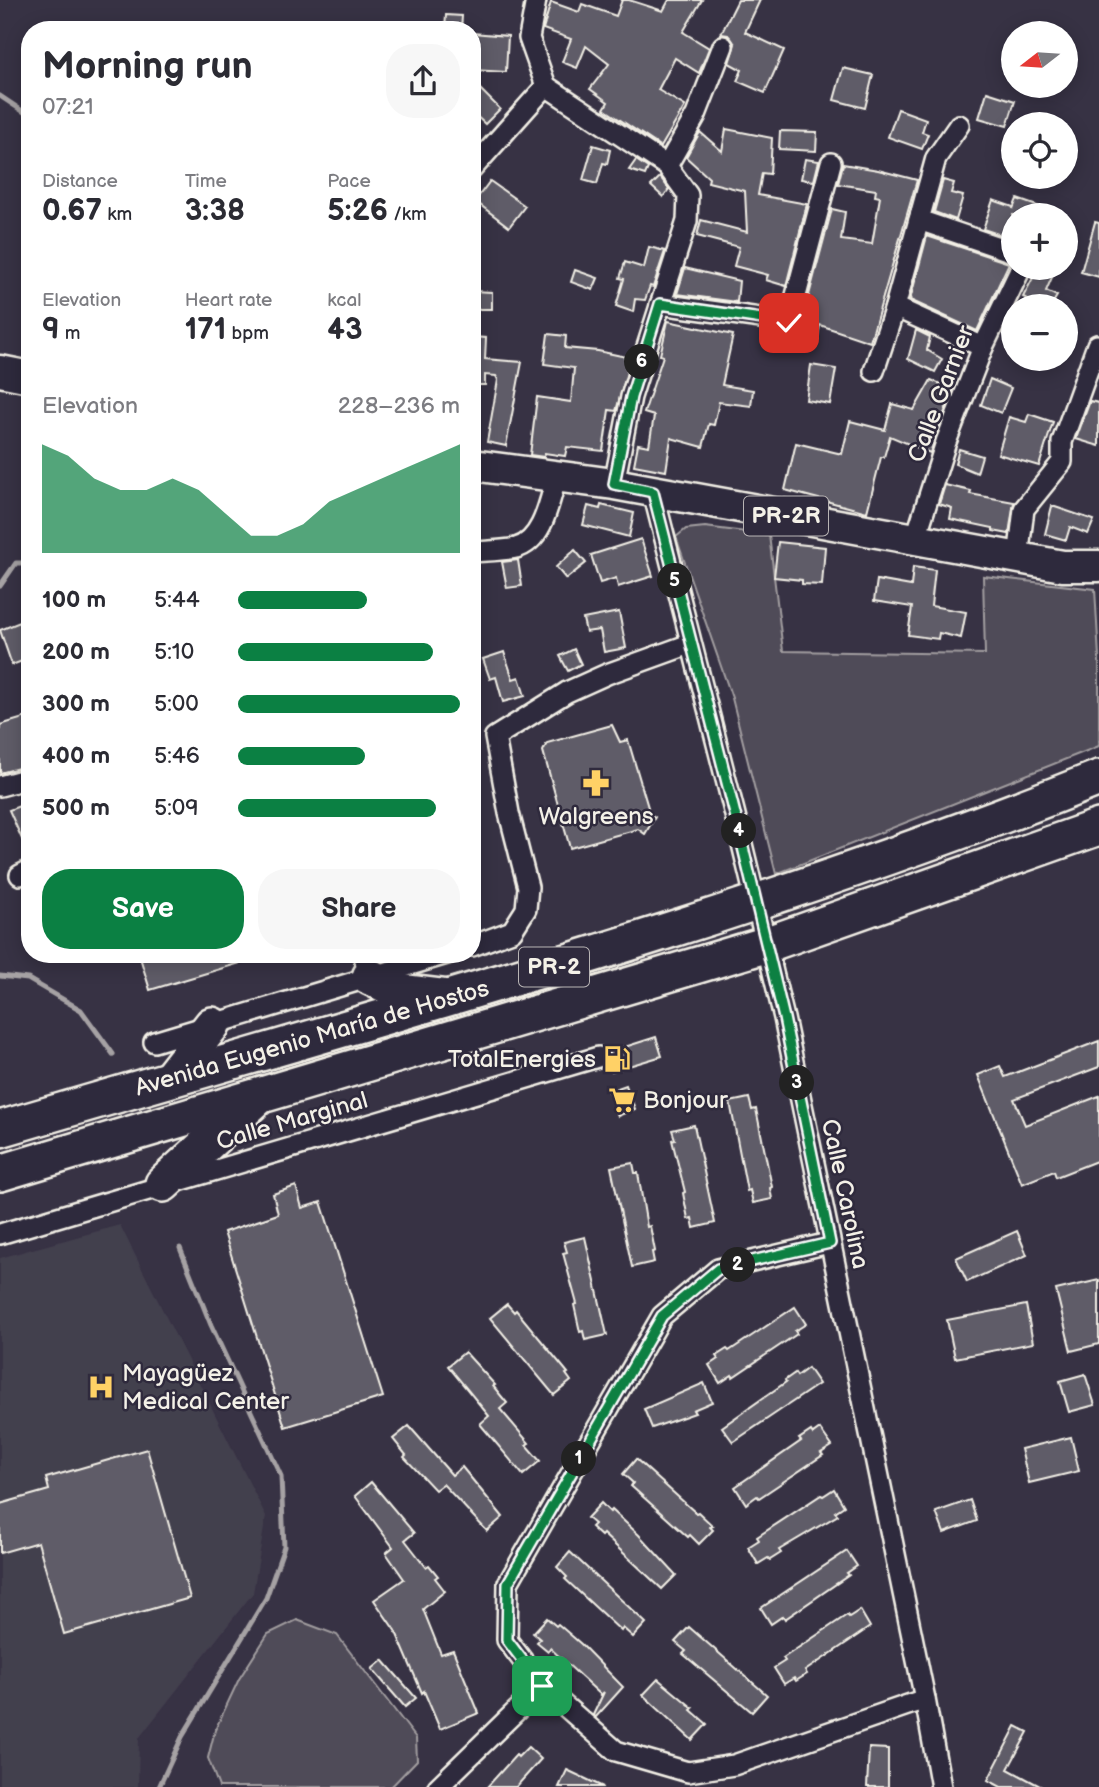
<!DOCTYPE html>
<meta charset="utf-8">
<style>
body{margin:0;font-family:"Balsamiq Sans",sans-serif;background:#f7f7f7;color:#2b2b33;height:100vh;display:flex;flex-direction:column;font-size:26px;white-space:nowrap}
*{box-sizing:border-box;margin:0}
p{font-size:23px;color:#7c7c81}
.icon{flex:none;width:38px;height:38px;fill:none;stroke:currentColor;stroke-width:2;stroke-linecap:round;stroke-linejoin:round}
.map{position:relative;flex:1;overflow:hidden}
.details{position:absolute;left:21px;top:21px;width:460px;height:942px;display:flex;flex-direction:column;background:#fff;border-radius:28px;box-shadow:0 4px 18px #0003}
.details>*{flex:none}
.needle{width:46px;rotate:253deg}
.fabs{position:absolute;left:1001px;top:21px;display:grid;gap:14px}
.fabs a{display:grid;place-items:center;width:77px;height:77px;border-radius:50%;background:#fff;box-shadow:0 4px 18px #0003;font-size:35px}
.pin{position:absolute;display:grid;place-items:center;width:60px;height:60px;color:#fff;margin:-30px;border-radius:14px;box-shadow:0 4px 10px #0006}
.km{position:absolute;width:35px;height:35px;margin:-18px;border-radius:50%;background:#222;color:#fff;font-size:19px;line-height:35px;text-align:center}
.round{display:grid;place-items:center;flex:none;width:74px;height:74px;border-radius:28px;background:#f7f7f7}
.head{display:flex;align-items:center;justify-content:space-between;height:119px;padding:0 21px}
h1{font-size:38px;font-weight:700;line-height:52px}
.figures{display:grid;grid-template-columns:repeat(3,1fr);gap:10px;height:119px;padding:7px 21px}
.figures div{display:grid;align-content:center}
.figures b{font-size:30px;font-weight:700}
.figures small{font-size:19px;font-weight:400}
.figures p{font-size:19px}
.chart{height:196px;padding:14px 21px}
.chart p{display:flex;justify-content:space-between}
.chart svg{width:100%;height:126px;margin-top:7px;fill:#0b8043;opacity:.7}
.primary-button{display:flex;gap:14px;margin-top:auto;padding:14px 21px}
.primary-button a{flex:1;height:80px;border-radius:28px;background:#0b8043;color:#fff;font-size:28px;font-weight:700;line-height:80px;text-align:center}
.primary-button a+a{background:#f7f7f7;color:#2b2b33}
ul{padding:0 21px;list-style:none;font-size:23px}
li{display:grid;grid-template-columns:112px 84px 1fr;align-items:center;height:52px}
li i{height:18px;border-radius:9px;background:#0b8043}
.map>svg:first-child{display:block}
.built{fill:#433f4e}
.green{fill:#504b59;stroke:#a29ea0;stroke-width:2}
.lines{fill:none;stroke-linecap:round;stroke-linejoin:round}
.stream{stroke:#a6a2a4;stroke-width:5}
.building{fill:#5f5c67;stroke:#f4f1e8;stroke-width:2}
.street-casing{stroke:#f4f1e8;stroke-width:24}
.primary-casing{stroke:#f4f1e8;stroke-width:35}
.highway-casing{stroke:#f4f1e8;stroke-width:40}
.street{stroke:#2f2a3d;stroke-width:19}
.primary{stroke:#2f2a3d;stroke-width:30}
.highway{stroke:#2f2a3d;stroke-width:35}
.route-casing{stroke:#fff;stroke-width:14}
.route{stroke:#0b8043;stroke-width:9}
.labels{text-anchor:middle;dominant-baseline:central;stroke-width:5;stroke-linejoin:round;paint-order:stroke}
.shield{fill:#2f2a3d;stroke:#b9b5b5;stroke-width:2}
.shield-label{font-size:23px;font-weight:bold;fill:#f4f1e8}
.street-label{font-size:24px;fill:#f4f1e8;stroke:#2f2a3d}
.poi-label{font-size:24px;fill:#f4f1e8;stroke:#2f2a3d;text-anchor:start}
</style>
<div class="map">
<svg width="1099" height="1787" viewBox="0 0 1099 1787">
<rect width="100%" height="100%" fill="#373244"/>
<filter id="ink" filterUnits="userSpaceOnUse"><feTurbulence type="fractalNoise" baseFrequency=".0143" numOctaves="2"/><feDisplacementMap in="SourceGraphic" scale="14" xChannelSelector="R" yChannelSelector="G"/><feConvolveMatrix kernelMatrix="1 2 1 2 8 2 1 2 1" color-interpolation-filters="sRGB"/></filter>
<g filter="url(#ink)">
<polygon class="built" points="120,1225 266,1516 253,1593 139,1738 138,1787 0,1787 0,1258"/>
<g class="green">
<polygon points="705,527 769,535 783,651 985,654 983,576 1095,589 1099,658 1099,746 776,874 732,698 676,537 686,529"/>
<polygon points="297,1620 337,1635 416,1738 417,1760 391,1787 219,1787 208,1758 215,1730 239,1679 268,1634"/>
</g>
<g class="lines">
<g class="stream">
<polyline points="0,96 30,116"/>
<polyline points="0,586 16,563 30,563"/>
<polyline points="0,976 28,979 81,1010 113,1054"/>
<polyline points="159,1787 182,1737 266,1598 284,1547 281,1476 211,1325 180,1248"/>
</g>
</g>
<g class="building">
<polygon points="622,0 629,0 663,11 669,0 702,0 683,32 709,48 699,73 675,58 658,90 685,106 661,147 604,109 608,102 590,89 609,64 586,46 577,68 562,62 571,39 543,29 551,2 579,12 582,4 616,16"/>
<polygon points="738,0 760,0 745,32 784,50 765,93 737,81 742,70 729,63 735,44 728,35 721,34"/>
<polygon points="446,15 462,16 461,30 445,30"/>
<polygon points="472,33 508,36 506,72 472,70"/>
<polygon points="843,68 873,75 865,108 834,100"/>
<polygon points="472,81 500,109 485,124 472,112"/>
<polygon points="987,92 1015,101 1007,126 979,118"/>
<polygon points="898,109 926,119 922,132 928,134 922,149 888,137"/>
<polygon points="726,129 772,138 770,174 762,173 758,195 807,204 786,286 766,280 768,275 734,266 739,247 697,236 701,220 747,232 745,191 708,182 709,178 686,157 700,132 722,151"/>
<polygon points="780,131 817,132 816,151 779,149"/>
<polygon points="593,145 610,150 607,164 603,163 597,184 583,180"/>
<polygon points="805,159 819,161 814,181 801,179"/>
<polygon points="636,160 648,168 645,175 629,170"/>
<polygon points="843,164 878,170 917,180 870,342 820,325 818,337 796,332 801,325 832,209 845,212 841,240 872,244 880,197 875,196 876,190 838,184"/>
<polygon points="660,177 669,189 663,197 651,186"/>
<polygon points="943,180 954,183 951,193 963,196 956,220 934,212"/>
<polygon points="490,181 525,206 509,227 475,201"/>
<polygon points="1017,199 1057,213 1057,215 1013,215 1013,239 983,229 993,200 1013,207 1013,209"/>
<polygon points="1095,222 1099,223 1099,277 1081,272"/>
<polygon points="927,236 1009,263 977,331 910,300"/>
<polygon points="649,247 665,251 653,287 650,286 645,300 635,299 633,312 616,306 624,279 620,278 625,262 644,268"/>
<polygon points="685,268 739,281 737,302 677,294"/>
<polygon points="1038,268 1056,268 1046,291 1057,296 1051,306 1041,306 1023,297"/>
<polygon points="575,270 598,278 593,290 571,282"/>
<polygon points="472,291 492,292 492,309 472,309"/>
<polygon points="668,321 733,335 722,385 753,390 751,406 719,402 714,425 709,424 703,447 671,438 666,471 634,465 638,444 649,446 654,416 644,413 663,356 660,355"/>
<polygon points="916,330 930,337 927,350 942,359 935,372 908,359"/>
<polygon points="548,334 566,336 565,348 598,351 631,358 616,411 609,410 603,451 567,447 565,456 545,453 544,457 530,455 537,397 571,402 574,368 544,364"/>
<polygon points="472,337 486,338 485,359 522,362 506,446 487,442 498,380 496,376 485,375 485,385 472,385"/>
<polygon points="811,365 836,369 830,404 806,400"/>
<polygon points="990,379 1011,388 1001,413 981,405"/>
<polygon points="931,380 953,389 930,453 890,436 884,457 881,457 867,512 785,490 796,443 842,454 850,421 885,430 892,404 914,410"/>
<polygon points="1090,401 1099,403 1099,446 1076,439"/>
<polygon points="1029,414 1053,422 1039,466 998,454 1009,417 1026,422"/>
<polygon points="959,449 982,456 977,473 955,464"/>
<polygon points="945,485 971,491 970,494 1014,502 1009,534 993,531 993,528 950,519 952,508 939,504"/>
<polygon points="601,505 634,513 629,537 583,525 588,506 600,509"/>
<polygon points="1052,506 1094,520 1088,534 1070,527 1066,540 1045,534"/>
<polygon points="641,539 653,576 618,587 616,578 600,583 591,555"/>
<polygon points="778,542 825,547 822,585 802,584 802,580 774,577"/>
<polygon points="575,550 586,563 566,579 556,567"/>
<polygon points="518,560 522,586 507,588 502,562"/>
<polygon points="913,567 935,570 931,606 966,612 961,638 939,633 938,639 908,635 912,607 874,601 877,580 911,586"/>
<polygon points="619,612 626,648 604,652 600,630 586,632 583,619"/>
<polygon points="30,618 30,658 12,665 0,630"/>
<polygon points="574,649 581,664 568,671 560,656"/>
<polygon points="504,652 513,679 519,677 525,696 503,702 496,677 490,679 483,659"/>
<polygon points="30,716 30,765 0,773 0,725"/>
<polygon points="612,725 620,742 628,740 650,814 655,817 645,834 638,829 570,848 543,751 547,743"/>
<polygon points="30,802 30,857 9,810"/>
<polygon points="139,954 260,954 260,957 150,990"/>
<polygon points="656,1037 662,1056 612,1071 609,1052"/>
<polygon points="1099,1041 1099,1067 1014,1099 1025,1125 1099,1096 1099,1160 1056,1177 1054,1171 1022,1184 978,1075 1000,1066 1005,1077"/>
<polygon points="626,1085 635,1109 618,1116 609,1091"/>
<polygon points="749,1098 752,1110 756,1109 772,1187 770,1188 772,1199 753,1203 750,1190 747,1191 730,1102"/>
<polygon points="694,1125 715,1223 694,1228 692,1218 688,1219 683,1193 685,1192 672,1140 675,1139 672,1130"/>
<polygon points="633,1163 635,1173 638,1173 647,1227 650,1226 655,1251 652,1252 654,1262 632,1267 611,1167"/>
<polygon points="296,1186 302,1208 321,1202 383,1397 285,1427 224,1232 278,1214 273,1194"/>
<polygon points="1017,1231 1027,1255 967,1282 956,1258"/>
<polygon points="585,1237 607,1335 585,1340 583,1331 580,1332 574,1305 577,1304 563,1253 567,1252 564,1242"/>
<polygon points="1099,1280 1099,1344 1071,1351 1056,1290"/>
<polygon points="507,1304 514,1312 516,1310 568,1373 566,1374 571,1381 554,1395 490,1318"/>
<polygon points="1026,1305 1033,1343 955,1358 947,1320"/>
<polygon points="795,1307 806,1324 795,1331 797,1334 733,1377 732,1375 720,1383 709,1365 718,1359 716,1356 727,1349 729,1351"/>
<polygon points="465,1352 495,1385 493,1386 507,1403 500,1409 529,1443 526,1445 540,1461 523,1475 480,1424 489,1416 448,1366"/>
<polygon points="808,1368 819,1384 733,1442 722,1427 786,1382 785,1380 795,1373 797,1376"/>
<polygon points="1085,1374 1095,1405 1069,1412 1060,1381"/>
<polygon points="704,1383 712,1402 693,1410 695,1413 652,1428 644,1409"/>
<polygon points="409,1426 452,1475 462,1467 503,1517 487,1531 443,1484 435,1490 404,1457 406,1455 393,1439"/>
<polygon points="820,1429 832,1446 821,1453 823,1455 759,1498 757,1496 746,1504 735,1487 801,1441 799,1439 811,1431 813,1434"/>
<polygon points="1071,1437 1079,1471 1029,1483 1021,1449"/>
<polygon points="147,1449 190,1598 64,1634 38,1542 0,1553 0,1504 49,1490 46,1478"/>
<polygon points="636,1459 696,1513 698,1512 713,1526 710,1527 713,1530 699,1544 690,1535 688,1537 631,1486 633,1483 623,1474"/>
<polygon points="371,1482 414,1533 405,1540 426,1567 429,1565 438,1576 435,1578 445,1591 423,1609 441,1654 453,1650 479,1713 440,1729 424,1691 422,1693 396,1632 374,1600 404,1579 386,1553 393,1547 355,1496"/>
<polygon points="834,1489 844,1506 835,1512 838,1515 779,1550 781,1553 770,1560 768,1558 758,1564 748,1547 759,1540 757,1537 821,1495 823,1496"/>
<polygon points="970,1500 977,1521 944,1533 936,1512"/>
<polygon points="601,1503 610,1512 612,1510 639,1535 676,1575 662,1589 603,1534 601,1536 591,1527 594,1524 587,1518"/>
<polygon points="847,1551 857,1566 847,1573 849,1575 785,1619 783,1616 771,1624 761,1608"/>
<polygon points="570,1552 646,1623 633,1637 623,1628 621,1631 565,1579 567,1577 557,1567"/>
<polygon points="860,1610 870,1627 805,1671 807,1674 796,1681 794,1678 784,1684 774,1668 785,1661 783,1658 847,1615 849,1617"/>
<polygon points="547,1618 556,1626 558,1624 581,1644 623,1687 596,1717 593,1715 604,1692 601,1695 550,1648 548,1651 537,1642 540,1639 533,1633"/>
<polygon points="689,1627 767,1695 752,1712 683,1654 686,1651 675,1642"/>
<polygon points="383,1660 416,1698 405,1707 372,1669"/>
<polygon points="658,1679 693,1708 691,1710 707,1724 692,1740 643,1695"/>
<polygon points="1016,1726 1028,1732 1008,1769 1042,1787 1001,1787 988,1780"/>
<polygon points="528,1747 541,1759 516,1787 487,1787 516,1755 518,1757"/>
<polygon points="869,1748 888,1749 888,1787 867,1787"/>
<polygon points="567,1770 603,1787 559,1787"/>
</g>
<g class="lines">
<defs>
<g id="street">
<polyline points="536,0 529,38 546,86 667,166 688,195 687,221 631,397 614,484"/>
<polyline points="667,166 696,115 723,46"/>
<polyline points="472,169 546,86"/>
<polyline points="919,220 1013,252"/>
<polyline points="660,304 789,322 831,163"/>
<polyline points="895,307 983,347"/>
<polyline points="874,371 895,307 936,158 959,125"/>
<polyline points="653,492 735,815 784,1018 925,1699 941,1787"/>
<polyline points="915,540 946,442 983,347 1021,268"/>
<path d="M472,552C487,551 502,551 516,548C544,541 550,498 557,475"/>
<polyline points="1018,558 1024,509 1062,462 1062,442 1097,345"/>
<polyline points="0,786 30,778"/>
<polyline points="20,875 30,870"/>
<polyline points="472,946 512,931 526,909 528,887 509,813 495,737 567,692 607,674 690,644"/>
<polyline points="363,954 370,977"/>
<polyline points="154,1042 447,954"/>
<polyline points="0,1234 598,1057"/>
<polyline points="829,1243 718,1269 662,1316 508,1583 507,1640 542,1686 616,1751 688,1772 734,1765 925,1699"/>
<polyline points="438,1787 542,1686"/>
</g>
<g id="primary">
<polyline points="0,371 30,377"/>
<polyline points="472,465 614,484 1063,566 1099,566"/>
</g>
<g id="highway">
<polyline points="370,977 401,992 442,997"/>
<polyline points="170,1079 212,1025"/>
<path d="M0,1129C369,1020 741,921 1099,778"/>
<polyline points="0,1173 765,945 1099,827"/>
<polyline points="163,1184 256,1099"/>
</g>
</defs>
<use href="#street" class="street-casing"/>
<use href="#primary" class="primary-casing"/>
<use href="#highway" class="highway-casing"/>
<use href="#street" class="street"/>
<use href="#primary" class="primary"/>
<use href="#highway" class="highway"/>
</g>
</g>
<g class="lines" filter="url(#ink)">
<defs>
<polyline id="route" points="542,1686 507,1640 508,1583 662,1316 718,1269 830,1243 784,1018 735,814 653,492 614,484 631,397 660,304 789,323"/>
</defs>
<use href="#route" class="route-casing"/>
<use href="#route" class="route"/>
</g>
<defs>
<symbol id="pharmacy-bare" viewBox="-9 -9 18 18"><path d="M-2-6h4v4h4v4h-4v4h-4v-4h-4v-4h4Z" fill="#ffd166" stroke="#2f2a3d" stroke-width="2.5" paint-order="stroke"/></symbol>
<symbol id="fuel-bare" viewBox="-9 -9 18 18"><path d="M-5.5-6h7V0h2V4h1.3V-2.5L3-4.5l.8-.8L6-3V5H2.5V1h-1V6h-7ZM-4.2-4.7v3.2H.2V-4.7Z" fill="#ffd166" stroke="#2f2a3d" stroke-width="2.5" paint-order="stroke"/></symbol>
<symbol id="supermarket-bare" viewBox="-9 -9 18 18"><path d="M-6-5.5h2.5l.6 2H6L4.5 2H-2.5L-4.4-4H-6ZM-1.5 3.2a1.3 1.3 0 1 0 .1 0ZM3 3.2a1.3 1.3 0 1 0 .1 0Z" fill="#ffd166" stroke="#2f2a3d" stroke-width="2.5" paint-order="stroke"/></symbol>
<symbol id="hospital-bare" viewBox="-9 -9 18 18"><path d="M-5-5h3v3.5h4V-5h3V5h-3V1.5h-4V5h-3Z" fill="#ffd166" stroke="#2f2a3d" stroke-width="2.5" paint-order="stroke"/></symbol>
</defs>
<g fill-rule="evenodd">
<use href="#pharmacy-bare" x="577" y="764" width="38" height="38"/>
<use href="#fuel-bare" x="598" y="1040" width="38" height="38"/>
<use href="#supermarket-bare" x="603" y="1081" width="38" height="38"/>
<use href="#hospital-bare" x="82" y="1368" width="38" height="38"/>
</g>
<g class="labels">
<g class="shield">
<rect x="744" y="496.5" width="84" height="39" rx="5"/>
<rect x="519" y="947.5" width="70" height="39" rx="5"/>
</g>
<g class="shield-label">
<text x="786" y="516">PR-2R</text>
<text x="554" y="967">PR-2</text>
</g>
<g class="street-label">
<text transform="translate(941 394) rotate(-69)">Calle Garnier</text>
<text transform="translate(312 1038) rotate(-16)">Avenida Eugenio María de Hostos</text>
<text transform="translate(292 1121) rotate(-16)">Calle Marginal</text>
<text transform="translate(845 1194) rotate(78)">Calle Carolina</text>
</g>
<g class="poi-label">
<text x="596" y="816" text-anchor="middle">Walgreens</text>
<text x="596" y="1059" text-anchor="end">TotalEnergies</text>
<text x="643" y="1100">Bonjour</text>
<text x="122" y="1373">Mayagüez<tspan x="122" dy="28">Medical Center</tspan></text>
</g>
</g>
</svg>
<div class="fabs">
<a><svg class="needle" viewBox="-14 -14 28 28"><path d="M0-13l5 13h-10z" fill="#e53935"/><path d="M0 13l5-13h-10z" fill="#7c7c81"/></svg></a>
<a><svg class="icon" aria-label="locate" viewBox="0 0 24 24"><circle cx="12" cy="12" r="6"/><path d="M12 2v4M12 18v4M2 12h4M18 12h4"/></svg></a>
<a>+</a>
<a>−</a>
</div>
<div class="pin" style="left:542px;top:1686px;background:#1e9e55"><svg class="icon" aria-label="arrive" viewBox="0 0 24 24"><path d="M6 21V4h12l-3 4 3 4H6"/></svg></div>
<div class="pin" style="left:789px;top:323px;background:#d93025"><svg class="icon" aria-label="check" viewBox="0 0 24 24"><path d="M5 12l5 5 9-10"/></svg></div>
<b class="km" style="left:579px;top:1459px">1</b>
<b class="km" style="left:738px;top:1265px">2</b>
<b class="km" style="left:797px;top:1083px">3</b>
<b class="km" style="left:739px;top:831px">4</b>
<b class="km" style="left:675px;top:581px">5</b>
<b class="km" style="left:642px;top:362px">6</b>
<section class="details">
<div class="head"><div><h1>Morning run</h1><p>07:21</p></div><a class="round"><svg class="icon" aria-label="share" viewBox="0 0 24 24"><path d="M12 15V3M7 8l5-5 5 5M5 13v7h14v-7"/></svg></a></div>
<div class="figures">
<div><p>Distance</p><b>0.67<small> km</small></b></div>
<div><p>Time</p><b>3:38</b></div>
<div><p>Pace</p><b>5:26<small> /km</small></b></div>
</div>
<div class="figures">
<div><p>Elevation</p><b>9<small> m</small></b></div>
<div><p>Heart rate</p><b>171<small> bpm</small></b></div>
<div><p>kcal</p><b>43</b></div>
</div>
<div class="chart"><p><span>Elevation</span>228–236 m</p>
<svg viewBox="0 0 160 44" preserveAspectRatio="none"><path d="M0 44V6L10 10L20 18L30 22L40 22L50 18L60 22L70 30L80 38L90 38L100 34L110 26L120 22L130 18L140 14L150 10L160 6V44z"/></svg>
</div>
<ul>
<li><b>100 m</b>5:44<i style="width:58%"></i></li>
<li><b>200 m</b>5:10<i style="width:88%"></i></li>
<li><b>300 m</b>5:00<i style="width:100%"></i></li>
<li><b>400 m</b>5:46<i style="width:57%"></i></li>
<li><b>500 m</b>5:09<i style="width:89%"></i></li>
</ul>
<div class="primary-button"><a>Save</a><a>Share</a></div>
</section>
</div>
